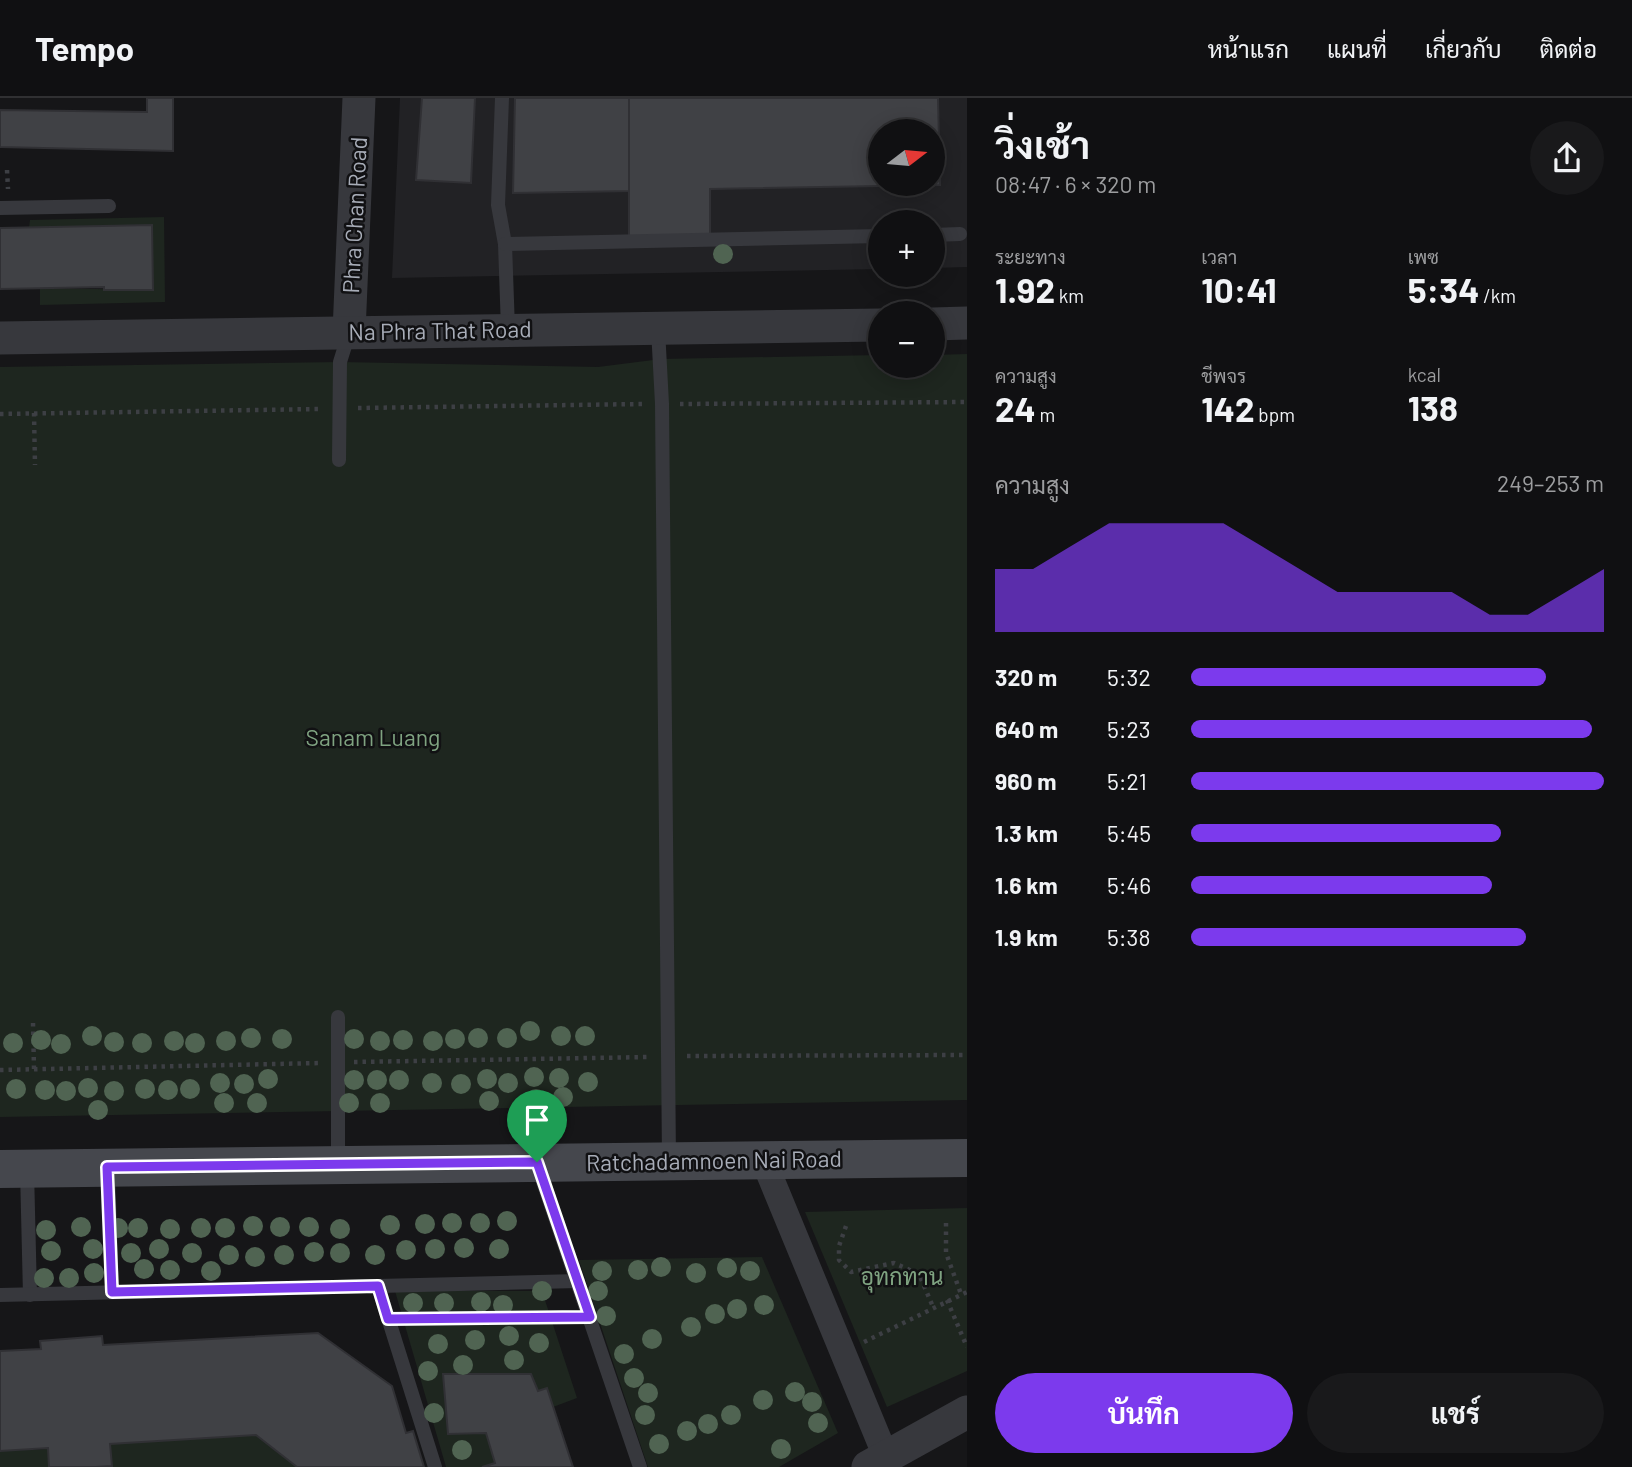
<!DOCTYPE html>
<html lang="th">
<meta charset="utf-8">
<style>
body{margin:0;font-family:Barlow,Sarabun,sans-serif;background:#19191b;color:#f1f3f6;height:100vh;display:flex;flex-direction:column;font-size:26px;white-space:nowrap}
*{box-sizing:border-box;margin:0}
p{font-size:23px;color:#9c9d9f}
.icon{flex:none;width:38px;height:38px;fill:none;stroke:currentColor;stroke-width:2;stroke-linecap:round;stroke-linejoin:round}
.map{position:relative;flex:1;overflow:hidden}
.sheet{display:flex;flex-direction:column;background:#101012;width:665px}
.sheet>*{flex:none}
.needle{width:46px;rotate:74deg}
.buttons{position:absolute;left:868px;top:21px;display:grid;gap:14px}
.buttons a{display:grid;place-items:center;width:77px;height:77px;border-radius:50%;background:#101012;box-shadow:0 4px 18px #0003,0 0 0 2px #303032;font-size:35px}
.pin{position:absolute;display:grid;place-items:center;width:60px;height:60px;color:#fff;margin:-72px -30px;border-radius:50% 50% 50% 0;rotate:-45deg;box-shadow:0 0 7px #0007}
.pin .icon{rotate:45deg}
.round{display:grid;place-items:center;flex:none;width:74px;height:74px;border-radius:37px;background:#19191b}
.overview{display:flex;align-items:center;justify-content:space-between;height:119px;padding:0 28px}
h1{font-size:38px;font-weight:700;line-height:52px}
.metrics{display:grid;grid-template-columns:repeat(3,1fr);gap:10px;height:119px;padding:7px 28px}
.metrics div{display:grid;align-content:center}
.metrics b{font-size:35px;font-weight:700}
.metrics small{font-size:19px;font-weight:400}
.metrics p{font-size:19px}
.chart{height:196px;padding:14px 28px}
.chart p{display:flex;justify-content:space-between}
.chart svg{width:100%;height:126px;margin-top:7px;fill:#7c3aed;opacity:.7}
.button{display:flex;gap:14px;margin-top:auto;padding:14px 28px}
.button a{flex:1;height:80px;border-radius:42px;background:#7c3aed;color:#fff;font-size:28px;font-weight:700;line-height:80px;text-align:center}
.button a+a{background:#19191b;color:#f1f3f6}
ul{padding:0 28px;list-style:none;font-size:23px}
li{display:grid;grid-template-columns:112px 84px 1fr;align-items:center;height:52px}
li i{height:18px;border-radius:9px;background:#7c3aed}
header{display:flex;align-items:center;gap:42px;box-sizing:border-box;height:98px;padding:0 35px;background:#101012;border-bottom:2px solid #303032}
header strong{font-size:33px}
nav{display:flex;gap:38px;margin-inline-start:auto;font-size:24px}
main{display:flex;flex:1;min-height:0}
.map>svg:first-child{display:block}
.built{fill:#222225;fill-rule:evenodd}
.green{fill:#1e261f}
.building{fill:#404145;stroke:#303034;stroke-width:2;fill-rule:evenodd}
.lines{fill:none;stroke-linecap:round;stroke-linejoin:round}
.path{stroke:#3d3f44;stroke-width:4.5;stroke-dasharray:3.5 5;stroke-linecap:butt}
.service{stroke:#37383d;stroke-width:14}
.minor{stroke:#37383d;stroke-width:26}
.tertiary{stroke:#37383d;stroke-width:33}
.secondary{stroke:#45474d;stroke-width:38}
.tree{fill:#506452}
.route-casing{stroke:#fff;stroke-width:14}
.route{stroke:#7c3aed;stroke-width:9}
.labels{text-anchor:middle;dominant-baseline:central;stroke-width:5;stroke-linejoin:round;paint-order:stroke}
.street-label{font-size:23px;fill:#a8adb8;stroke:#111113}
.park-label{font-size:23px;fill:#7fa381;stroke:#111113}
</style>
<header>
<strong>Tempo</strong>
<nav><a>หน้าแรก</a><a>แผนที่</a><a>เกี่ยวกับ</a><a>ติดต่อ</a></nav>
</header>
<main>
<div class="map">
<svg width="967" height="1369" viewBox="0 0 967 1369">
<rect width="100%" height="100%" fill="#161618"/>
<path class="built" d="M400,0H967V169L933,170V124H880V171L392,180ZM880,33H933V86H880Z"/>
<g class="green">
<polygon points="164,119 165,204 40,207 40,190 153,192 152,128 29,130 30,122"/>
<polygon points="967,256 967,1002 0,1019 0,269 340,264 598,269 661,261 880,257 880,268 933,268 933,257"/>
<polygon points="967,1110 967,1273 887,1309 805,1114"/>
<polygon points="762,1159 838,1335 779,1369 648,1369 579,1162"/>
<polygon points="395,1193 542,1193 577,1300 553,1309 573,1369 446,1369"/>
<polygon points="256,1337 297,1369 96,1369 112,1368 110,1346"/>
<polygon points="48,1351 49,1369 0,1369 0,1353"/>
</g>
<g class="building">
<polygon points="147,0 173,0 173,53 0,49 0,12 147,14"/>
<polygon points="422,0 475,0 471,85 416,82"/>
<polygon points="515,0 629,0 631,93 513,95"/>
<path d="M629,0H938L940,87L710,91V142L629,144ZM880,33H933V86H880Z"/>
<polygon points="152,127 153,192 104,192 104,189 0,191 0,130"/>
<polygon points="318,1235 392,1288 406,1335 413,1333 424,1369 297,1369 256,1337 110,1346 112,1368 96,1369 49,1369 48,1350 0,1353 0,1253 41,1251 40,1243 102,1238 103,1247"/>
<polygon points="443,1276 531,1276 538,1293 547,1290 573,1369 482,1369 495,1365 486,1335 448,1336"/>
</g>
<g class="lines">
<g class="path">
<polyline points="7,72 8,91"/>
<polyline points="680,306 967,304"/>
<polyline points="358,310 643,306"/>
<polyline points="34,315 35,367"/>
<polyline points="0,316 321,311"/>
<polyline points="33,925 34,971"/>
<polyline points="687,958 967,957"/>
<polyline points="354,964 650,959"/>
<polyline points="0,972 321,965"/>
<polyline points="946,1125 946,1155 961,1196"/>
<polyline points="846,1128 839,1148 839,1162 851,1174 894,1165 919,1176 933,1209"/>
<polyline points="947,1202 967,1249"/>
<polyline points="407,1221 570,1219"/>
<polyline points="864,1244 967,1194"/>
</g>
<g class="service">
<polyline points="502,0 498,107 505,146 508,231"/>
<polyline points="0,110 109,108"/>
<polyline points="933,137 960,136"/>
<polyline points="505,146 880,138"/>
<polyline points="658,231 662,306 669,1062"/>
<polyline points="339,362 340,264 349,235"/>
<polyline points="338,919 338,1065"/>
<polyline points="538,1069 640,1369"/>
<polyline points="108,1071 112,1194"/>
<polyline points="27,1072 30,1197"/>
<polyline points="378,1188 578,1183"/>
<polyline points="0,1197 378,1188 435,1369"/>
</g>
<polyline class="minor" points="763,1061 886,1359"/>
<g class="tertiary">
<polyline points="933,226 967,225"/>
<polyline points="349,234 359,0"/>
<polyline points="0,240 880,227"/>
<polyline points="868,1369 967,1314"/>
</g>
<polyline class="secondary" points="0,1071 967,1060"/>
</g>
<g class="tree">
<circle cx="723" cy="156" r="10"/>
<circle cx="530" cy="933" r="10"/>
<circle cx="92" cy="938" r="10"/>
<circle cx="561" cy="938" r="10"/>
<circle cx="585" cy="938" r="10"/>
<circle cx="251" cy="940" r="10"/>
<circle cx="478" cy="940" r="10"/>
<circle cx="507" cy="940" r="10"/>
<circle cx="282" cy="941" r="10"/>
<circle cx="354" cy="941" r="10"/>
<circle cx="455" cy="941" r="10"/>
<circle cx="41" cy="942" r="10"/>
<circle cx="403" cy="942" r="10"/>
<circle cx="174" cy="943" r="10"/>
<circle cx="226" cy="943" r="10"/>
<circle cx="380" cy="943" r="10"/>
<circle cx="433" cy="943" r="10"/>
<circle cx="114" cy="944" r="10"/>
<circle cx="13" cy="945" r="10"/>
<circle cx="142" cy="945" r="10"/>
<circle cx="195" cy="945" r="10"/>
<circle cx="61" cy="946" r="10"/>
<circle cx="534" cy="979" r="10"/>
<circle cx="559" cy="980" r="10"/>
<circle cx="268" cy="981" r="10"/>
<circle cx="487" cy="981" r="10"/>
<circle cx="354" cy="982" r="10"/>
<circle cx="377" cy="982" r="10"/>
<circle cx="399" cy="982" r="10"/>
<circle cx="588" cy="984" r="10"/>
<circle cx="220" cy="985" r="10"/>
<circle cx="432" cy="985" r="10"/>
<circle cx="508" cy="985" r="10"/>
<circle cx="244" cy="986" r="10"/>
<circle cx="461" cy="986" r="10"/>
<circle cx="88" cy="990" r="10"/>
<circle cx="16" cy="991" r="10"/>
<circle cx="145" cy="991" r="10"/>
<circle cx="190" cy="991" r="10"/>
<circle cx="45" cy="992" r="10"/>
<circle cx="168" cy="992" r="10"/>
<circle cx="66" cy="993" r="10"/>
<circle cx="114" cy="993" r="10"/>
<circle cx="563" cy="999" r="10"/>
<circle cx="536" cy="1001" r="10"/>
<circle cx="489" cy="1003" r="10"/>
<circle cx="224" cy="1005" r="10"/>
<circle cx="257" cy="1005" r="10"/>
<circle cx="349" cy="1005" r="10"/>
<circle cx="380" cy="1005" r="10"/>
<circle cx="98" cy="1012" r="10"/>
<circle cx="507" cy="1123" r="10"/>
<circle cx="452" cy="1125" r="10"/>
<circle cx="480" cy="1125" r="10"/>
<circle cx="425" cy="1126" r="10"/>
<circle cx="390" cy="1127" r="10"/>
<circle cx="253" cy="1128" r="10"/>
<circle cx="81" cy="1129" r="10"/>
<circle cx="280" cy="1129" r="10"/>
<circle cx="309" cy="1129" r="10"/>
<circle cx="118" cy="1130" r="10"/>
<circle cx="138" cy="1130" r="10"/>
<circle cx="201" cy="1130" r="10"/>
<circle cx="225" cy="1130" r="10"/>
<circle cx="170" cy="1131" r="10"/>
<circle cx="340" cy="1131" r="10"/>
<circle cx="46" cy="1132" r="10"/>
<circle cx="464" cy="1150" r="10"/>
<circle cx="93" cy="1151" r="10"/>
<circle cx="159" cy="1151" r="10"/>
<circle cx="435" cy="1151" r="10"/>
<circle cx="499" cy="1151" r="10"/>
<circle cx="406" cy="1152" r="10"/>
<circle cx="51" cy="1153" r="10"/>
<circle cx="314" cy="1154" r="10"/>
<circle cx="131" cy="1155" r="10"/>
<circle cx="192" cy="1155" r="10"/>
<circle cx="340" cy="1155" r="10"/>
<circle cx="229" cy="1157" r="10"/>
<circle cx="284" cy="1157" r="10"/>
<circle cx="375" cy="1157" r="10"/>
<circle cx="255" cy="1159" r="10"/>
<circle cx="661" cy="1169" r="10"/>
<circle cx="727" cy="1170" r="10"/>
<circle cx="144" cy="1171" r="10"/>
<circle cx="170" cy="1172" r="10"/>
<circle cx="638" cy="1172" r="10"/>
<circle cx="211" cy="1173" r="10"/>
<circle cx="602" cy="1173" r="10"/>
<circle cx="750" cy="1173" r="10"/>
<circle cx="94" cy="1175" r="10"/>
<circle cx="696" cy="1175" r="10"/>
<circle cx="44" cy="1180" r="10"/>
<circle cx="69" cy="1180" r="10"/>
<circle cx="542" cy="1193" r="10"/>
<circle cx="598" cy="1193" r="10"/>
<circle cx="481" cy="1204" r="10"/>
<circle cx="413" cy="1205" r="10"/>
<circle cx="444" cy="1205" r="10"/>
<circle cx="503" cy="1207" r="10"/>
<circle cx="764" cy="1207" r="10"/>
<circle cx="737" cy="1211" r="10"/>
<circle cx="715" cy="1216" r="10"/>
<circle cx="606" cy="1218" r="10"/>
<circle cx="691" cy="1229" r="10"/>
<circle cx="509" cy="1238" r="10"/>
<circle cx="652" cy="1241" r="10"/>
<circle cx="475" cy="1242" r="10"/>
<circle cx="539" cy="1245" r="10"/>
<circle cx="438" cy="1246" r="10"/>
<circle cx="624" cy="1256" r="10"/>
<circle cx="514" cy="1262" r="10"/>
<circle cx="463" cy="1267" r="10"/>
<circle cx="428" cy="1273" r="10"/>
<circle cx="634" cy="1280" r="10"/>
<circle cx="795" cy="1294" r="10"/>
<circle cx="648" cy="1295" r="10"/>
<circle cx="763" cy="1302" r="10"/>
<circle cx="812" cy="1304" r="10"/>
<circle cx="434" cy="1315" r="10"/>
<circle cx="645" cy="1317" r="10"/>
<circle cx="731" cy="1317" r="10"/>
<circle cx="818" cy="1325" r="10"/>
<circle cx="708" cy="1326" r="10"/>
<circle cx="687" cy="1333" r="10"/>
<circle cx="659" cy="1346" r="10"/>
<circle cx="781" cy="1351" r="10"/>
<circle cx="462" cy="1352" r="10"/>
</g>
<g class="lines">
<defs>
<polygon id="route" points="537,1064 590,1219 388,1221 378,1188 112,1194 107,1069"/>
</defs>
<use href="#route" class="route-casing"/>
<use href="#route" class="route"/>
</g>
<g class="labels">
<g class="street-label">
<text transform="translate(354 117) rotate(-87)">Phra Chan Road</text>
<text transform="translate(440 232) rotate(-1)">Na Phra That Road</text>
<text transform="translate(714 1062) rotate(-1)">Ratchadamnoen Nai Road</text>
</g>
<g class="park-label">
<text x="373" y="639">Sanam Luang</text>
<text x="902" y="1178">อุทกทาน</text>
</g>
</g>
</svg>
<div class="buttons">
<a><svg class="needle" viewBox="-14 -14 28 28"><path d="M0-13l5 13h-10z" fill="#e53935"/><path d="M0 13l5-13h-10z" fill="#9c9d9f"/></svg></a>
<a>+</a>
<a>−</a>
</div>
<div class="pin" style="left:537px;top:1064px;background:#1e9e55"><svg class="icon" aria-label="arrive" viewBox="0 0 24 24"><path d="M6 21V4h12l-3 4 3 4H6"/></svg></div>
</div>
<section class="sheet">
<div class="overview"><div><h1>วิ่งเช้า</h1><p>08:47 · 6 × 320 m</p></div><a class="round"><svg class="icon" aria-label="share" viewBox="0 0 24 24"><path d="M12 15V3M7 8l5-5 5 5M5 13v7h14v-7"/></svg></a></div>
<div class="metrics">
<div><p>ระยะทาง</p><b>1.92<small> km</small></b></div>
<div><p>เวลา</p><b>10:41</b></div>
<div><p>เพซ</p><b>5:34<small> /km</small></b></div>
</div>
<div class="metrics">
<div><p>ความสูง</p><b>24<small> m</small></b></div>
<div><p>ชีพจร</p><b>142<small> bpm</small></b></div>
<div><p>kcal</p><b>138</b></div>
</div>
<div class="chart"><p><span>ความสูง</span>249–253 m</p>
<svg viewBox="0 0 160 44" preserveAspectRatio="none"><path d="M0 44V22L10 22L20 14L30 6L40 6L50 6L60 6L70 14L80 22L90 30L100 30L110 30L120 30L130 38L140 38L150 30L160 22V44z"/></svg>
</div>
<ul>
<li><b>320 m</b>5:32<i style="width:86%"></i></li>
<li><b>640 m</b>5:23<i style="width:97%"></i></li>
<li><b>960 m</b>5:21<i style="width:100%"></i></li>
<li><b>1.3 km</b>5:45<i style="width:75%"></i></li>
<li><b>1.6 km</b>5:46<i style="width:73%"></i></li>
<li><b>1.9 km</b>5:38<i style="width:81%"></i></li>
</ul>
<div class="button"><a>บันทึก</a><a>แชร์</a></div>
</section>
</main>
